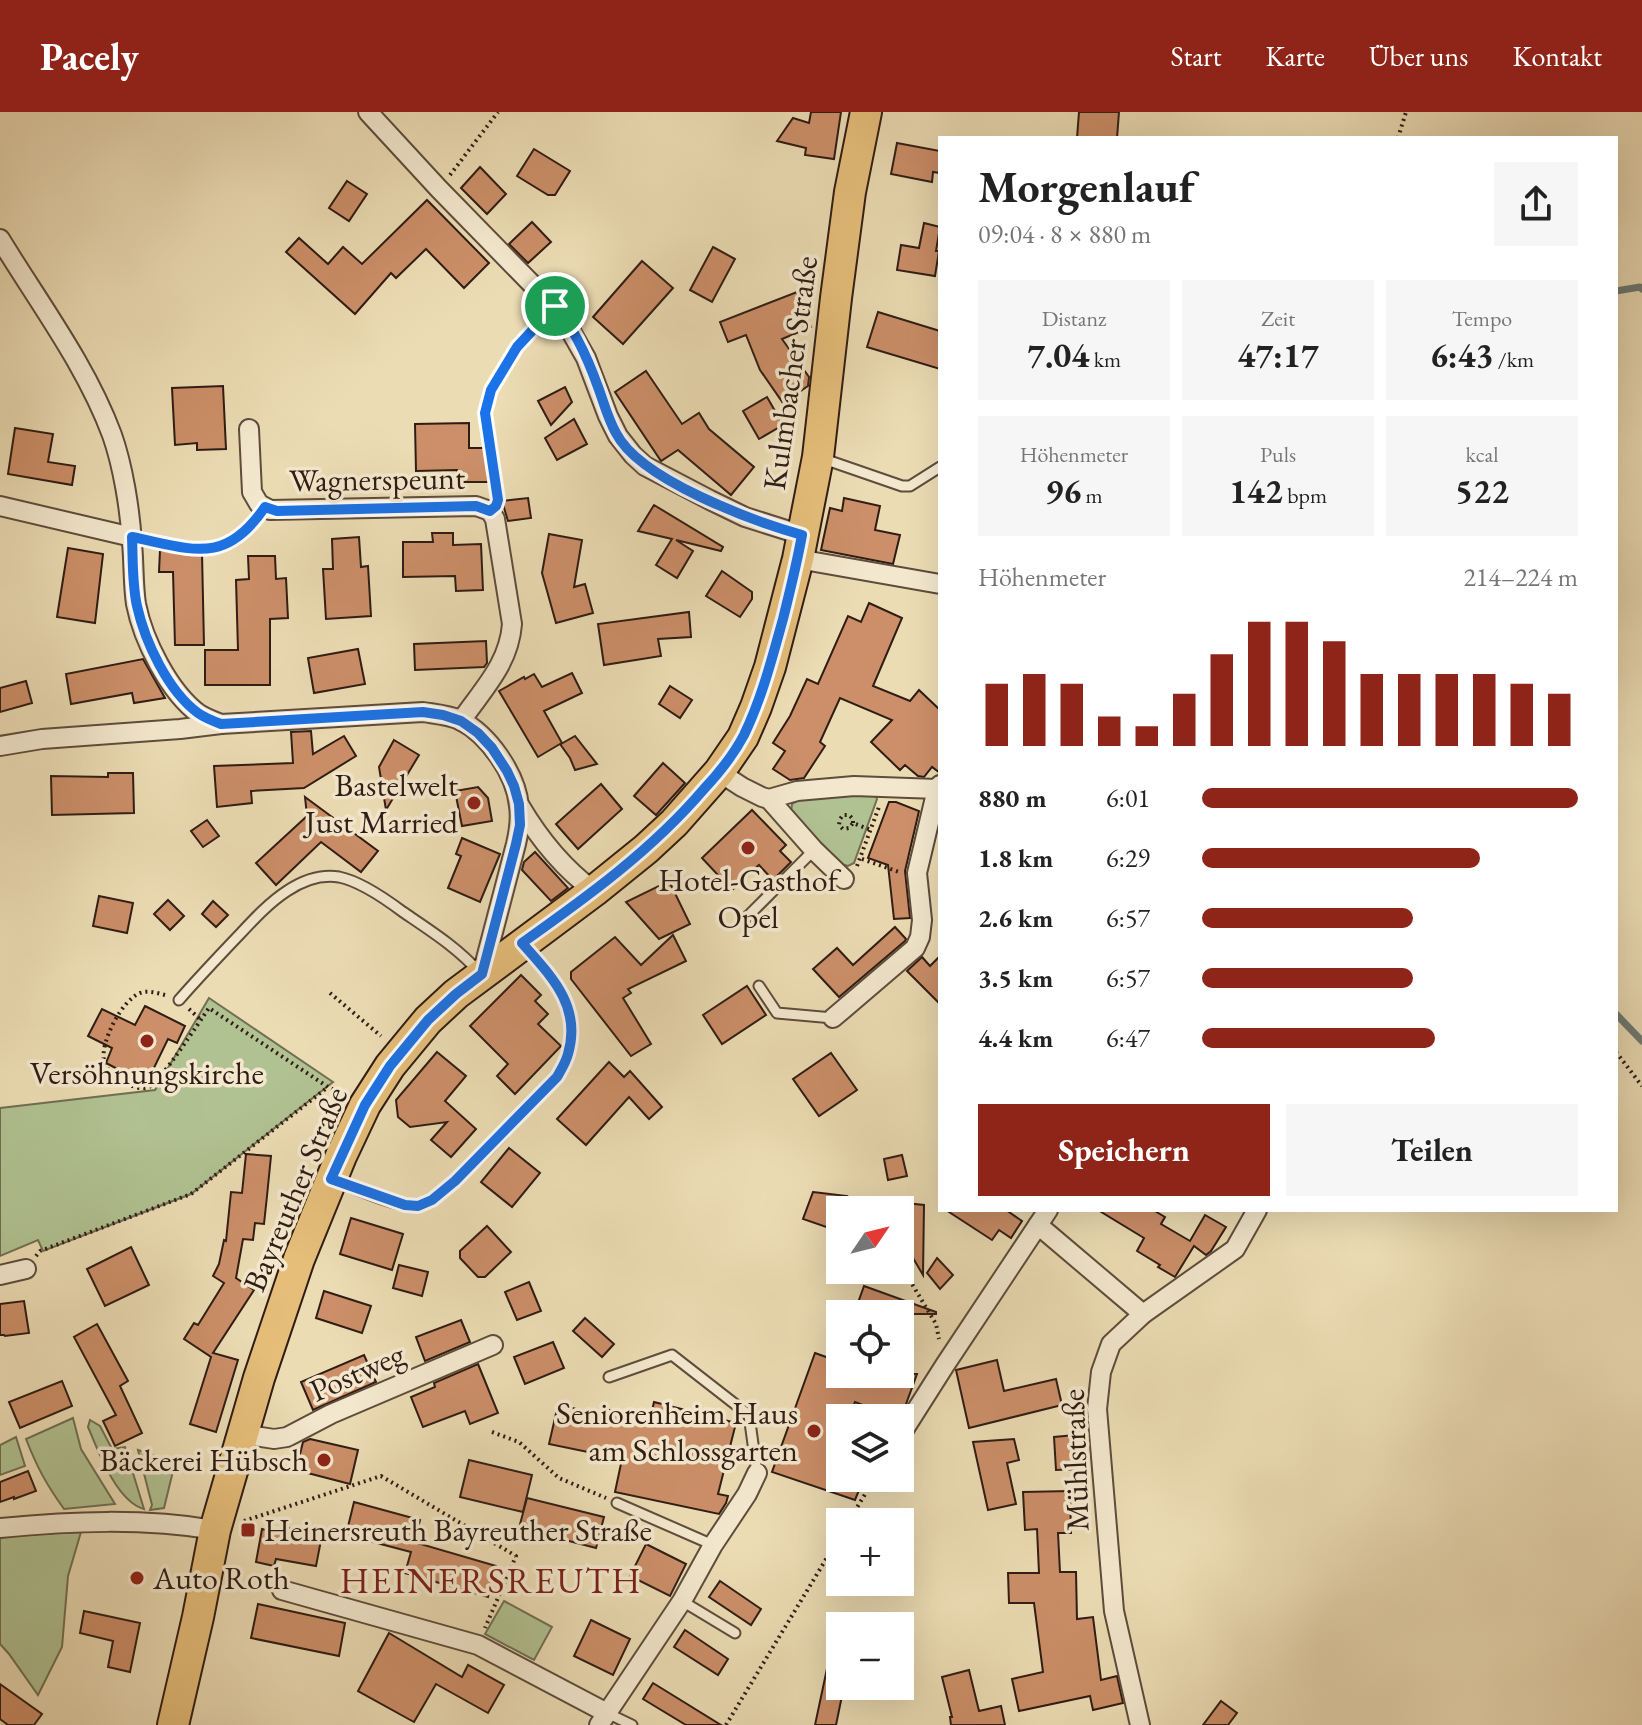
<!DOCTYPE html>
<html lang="de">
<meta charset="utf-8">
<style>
body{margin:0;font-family:"EB Garamond",serif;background:#f6f6f6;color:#222;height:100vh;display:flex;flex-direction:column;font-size:30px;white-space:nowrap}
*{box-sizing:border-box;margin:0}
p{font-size:26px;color:#767676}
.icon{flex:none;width:44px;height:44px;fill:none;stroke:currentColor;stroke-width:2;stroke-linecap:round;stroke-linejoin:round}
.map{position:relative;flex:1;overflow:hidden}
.side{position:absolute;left:938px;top:24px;width:680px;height:1076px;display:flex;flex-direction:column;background:#fff;border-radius:0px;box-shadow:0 8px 32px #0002}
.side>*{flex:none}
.needle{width:52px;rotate:55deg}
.fabs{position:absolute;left:826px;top:1084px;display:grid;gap:16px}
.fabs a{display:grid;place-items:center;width:88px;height:88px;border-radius:0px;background:#fff;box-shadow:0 8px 32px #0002;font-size:40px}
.pin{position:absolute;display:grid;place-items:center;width:68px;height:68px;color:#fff;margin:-34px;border:4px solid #fff;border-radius:50%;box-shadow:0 2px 8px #0007}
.round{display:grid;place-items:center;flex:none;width:84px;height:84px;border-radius:0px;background:#f6f6f6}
.overview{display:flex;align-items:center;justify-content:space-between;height:136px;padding:0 40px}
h1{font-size:44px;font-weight:700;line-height:60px}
.metrics{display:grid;grid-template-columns:repeat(3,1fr);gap:12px;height:136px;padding:8px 40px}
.metrics div{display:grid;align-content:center;border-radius:0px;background:#f6f6f6;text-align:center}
.metrics b{font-size:34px;font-weight:700}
.metrics small{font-size:22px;font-weight:400}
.metrics p{font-size:22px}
.chart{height:224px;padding:16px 40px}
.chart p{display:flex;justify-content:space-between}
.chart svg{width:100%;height:144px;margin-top:8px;stroke:#8f2418;stroke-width:6}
.cta{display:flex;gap:16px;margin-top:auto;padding:16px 40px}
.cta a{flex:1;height:92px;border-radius:0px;background:#8f2418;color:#fff;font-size:32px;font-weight:700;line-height:92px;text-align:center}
.cta a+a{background:#f6f6f6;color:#222}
ul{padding:0 40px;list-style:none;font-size:26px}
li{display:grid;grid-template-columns:128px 96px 1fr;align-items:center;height:60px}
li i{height:20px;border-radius:10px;background:#8f2418}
header{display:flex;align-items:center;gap:48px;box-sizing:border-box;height:112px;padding:0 40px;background:#8f2418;color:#fff}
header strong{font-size:38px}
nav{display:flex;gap:44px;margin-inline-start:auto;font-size:28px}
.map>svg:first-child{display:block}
.green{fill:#b1c292;stroke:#706f53;stroke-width:2}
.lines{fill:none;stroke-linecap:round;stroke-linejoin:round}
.stream{stroke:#6f7b75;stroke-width:7}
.building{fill:#cc8f69;stroke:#2f1c14;stroke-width:2}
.service-casing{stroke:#5e4c3c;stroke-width:13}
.minor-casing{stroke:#5e4c3c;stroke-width:22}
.primary-casing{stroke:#2f1c14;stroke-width:34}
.path{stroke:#2f1c14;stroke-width:4;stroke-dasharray:2 4;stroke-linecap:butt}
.service{stroke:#f3e8ce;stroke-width:9}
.minor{stroke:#f3e8ce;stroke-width:18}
.primary{stroke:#e6be7a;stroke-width:30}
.route-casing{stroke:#fff;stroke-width:16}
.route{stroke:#1a73e8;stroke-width:10}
.poi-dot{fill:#8f2418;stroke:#f3e8ce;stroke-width:3}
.labels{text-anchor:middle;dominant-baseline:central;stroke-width:7;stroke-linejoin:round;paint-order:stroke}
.street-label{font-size:32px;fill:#2f1c14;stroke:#f3e8ce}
.poi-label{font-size:32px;fill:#2f1c14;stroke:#f3e8ce;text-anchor:end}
.quarter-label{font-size:36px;letter-spacing:2px;fill:#7a1f14;stroke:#f3e8ce}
</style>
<header>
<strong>Pacely</strong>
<nav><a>Start</a><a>Karte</a><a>Über uns</a><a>Kontakt</a></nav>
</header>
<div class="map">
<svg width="1642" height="1613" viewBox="0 0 1642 1613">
<rect width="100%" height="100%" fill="#ecdcb4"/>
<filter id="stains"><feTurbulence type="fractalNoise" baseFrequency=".0025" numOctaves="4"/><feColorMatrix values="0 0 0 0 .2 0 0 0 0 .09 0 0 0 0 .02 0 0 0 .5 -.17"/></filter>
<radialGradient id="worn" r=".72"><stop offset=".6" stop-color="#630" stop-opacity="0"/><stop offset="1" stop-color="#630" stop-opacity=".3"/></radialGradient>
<g class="green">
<polygon points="873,682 875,682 877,687 854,751 848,754 841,752 791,700 792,692 801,687"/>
<polygon points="209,886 333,970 191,1082 43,1139 38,1128 0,1144 0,996 155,978"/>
<path d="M73,1306L81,1337L115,1392L64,1397C46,1372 37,1355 26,1327Z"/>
<path d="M90,1308L100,1314L112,1337L125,1335L144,1397C117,1390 98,1339 88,1315Z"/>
<polygon points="16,1325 25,1354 0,1363 0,1333"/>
<polygon points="138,1338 175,1351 164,1396 150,1398 152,1393"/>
<polygon points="81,1420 68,1464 62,1535 38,1583 9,1542 0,1532 0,1424"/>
<polygon points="504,1489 552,1515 534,1548 485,1522"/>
</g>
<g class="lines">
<g class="stream">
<polyline points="1616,179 1640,175 1642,177"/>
<polyline points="1616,902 1642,929"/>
</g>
</g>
<g class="building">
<polygon points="811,0 841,0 834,47 805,43 806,36 777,29 793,6 809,11"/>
<polygon points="1079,0 1119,0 1117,26 1077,26"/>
<polygon points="897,31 940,39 940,61 933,60 932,70 891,62"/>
<polygon points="534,37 570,59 555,83 548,83 517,64"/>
<polygon points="480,55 506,82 487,102 461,76"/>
<polygon points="347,69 367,82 349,109 329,96"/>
<polygon points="427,88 489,151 464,176 426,137 396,166 391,161 355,202 286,140 299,126 328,152 343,135 362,152"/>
<polygon points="532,110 551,130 528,151 509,132"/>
<polygon points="924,111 940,115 936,139 939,139 935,164 897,158 901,133 919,136"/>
<polygon points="713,135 735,147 712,190 690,178"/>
<polygon points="642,149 673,176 623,232 593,205"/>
<polygon points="797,180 811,215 782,227 809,265 808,274 783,291 760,258 746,223 728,230 720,210"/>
<polygon points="878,200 940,219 940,257 867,235"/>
<polygon points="646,259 682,312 699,301 709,317 754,355 731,383 678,338 661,349 615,280"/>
<polygon points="223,274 226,337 197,338 197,331 175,333 172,276"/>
<polygon points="565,275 572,290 551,313 538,289"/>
<polygon points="767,285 783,313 759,327 743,299"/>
<polygon points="574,307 587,332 557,348 545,326"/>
<polygon points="469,311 469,336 487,336 488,370 458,370 457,358 416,359 415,312"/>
<polygon points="15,316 53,322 48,350 75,354 72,373 8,362"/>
<polygon points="528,386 531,406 508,409 502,389"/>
<polygon points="844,386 880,394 875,418 900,423 893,452 821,438 830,396 842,399"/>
<polygon points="654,393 723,435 721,439 676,428 693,439 677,466 656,453 672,427 638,419"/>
<polygon points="432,421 453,421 453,433 481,432 483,478 456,479 455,464 403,465 403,430 433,430"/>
<polygon points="549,422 582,428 574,475 585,472 593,501 556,511 542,461"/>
<polygon points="359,425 361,455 368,454 371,504 326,507 323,457 333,457 332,427"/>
<polygon points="68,436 103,442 95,511 57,505"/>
<polygon points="160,438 202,441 204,533 175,533 173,460 159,460"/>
<polygon points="248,444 275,444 276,467 286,466 288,506 270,507 270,573 205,573 205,538 238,538 236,468 249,467"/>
<polygon points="722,459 752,480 752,487 740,505 706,484"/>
<polygon points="869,491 902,506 873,574 910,589 919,578 940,598 940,661 932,655 924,665 918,664 905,653 900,658 871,630 892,608 840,586 820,630 825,634 804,666 790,668 773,657 785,639 773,631 790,604 807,567 818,572 848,504 861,510"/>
<polygon points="689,500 691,525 658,527 661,544 604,553 598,512"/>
<polygon points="486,529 487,551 484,555 415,558 414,532"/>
<polygon points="358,537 365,572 314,581 308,546"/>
<polygon points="143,547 165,586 134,591 132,581 71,592 66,562"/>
<polygon points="572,561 582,581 544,599 562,631 561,632 575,624 597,652 575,658 570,646 560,632 538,645 499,579 524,565 525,567 534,562 542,575"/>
<polygon points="26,569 32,591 0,600 0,576"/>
<polygon points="670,574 692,588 680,606 659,592"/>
<polygon points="311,619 313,642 344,624 356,644 304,676 251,679 252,691 217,695 214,654 293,651 291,620"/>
<polygon points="394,628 419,643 386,698 379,655"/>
<polygon points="663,651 685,671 656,703 634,684"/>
<polygon points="108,661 133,661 134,701 52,703 51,664 108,665"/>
<polygon points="601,672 622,697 578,737 556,712"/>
<polygon points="478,675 488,686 492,709 462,714 455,679"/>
<polygon points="305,685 378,739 361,760 321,730 276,773 256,751 307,704"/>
<polygon points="889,690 896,690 919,699 905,759 910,806 894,807 888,753 868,746"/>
<polygon points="752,698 786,733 780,739 791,750 773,768 759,753 732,778 702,746"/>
<polygon points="207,708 219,724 203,735 191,719"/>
<polygon points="462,726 500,742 480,790 448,776 461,744 456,742"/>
<polygon points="535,740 568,776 551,789 522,758 524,750"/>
<polygon points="669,769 690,812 659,827 626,790"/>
<polygon points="99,784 133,791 127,821 93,814"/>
<polygon points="168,788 184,804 170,818 154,802"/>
<polygon points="213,789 228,803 216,815 202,802"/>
<polygon points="895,815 906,827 905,829 839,885 813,857 837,836 853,853"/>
<polygon points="673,823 686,849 628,877 631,881 623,886 651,932 631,944 571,867 571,860 615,825 641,853"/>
<polygon points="940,844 940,892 907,859 922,845 930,854"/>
<polygon points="521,863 541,883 535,889 548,902 538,912 561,934 515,982 497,964 508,952 470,914"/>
<polygon points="747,874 766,903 722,932 703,903"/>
<polygon points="145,894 185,914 177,931 168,927 151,962 143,958 138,968 106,951 112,936 88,924 102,897 135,913"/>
<polygon points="437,940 466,964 445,989 476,1017 451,1045 431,1028 447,1010 410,1015 398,1005 396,988"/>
<polygon points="831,941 857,978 819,1004 793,967"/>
<polygon points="609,950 624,965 630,959 662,995 649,1007 629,985 586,1033 557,1007"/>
<polygon points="509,1036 540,1061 512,1095 481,1070"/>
<polygon points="246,1042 271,1044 267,1084 264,1112 255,1111 253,1128 243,1127 236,1166 254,1178 213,1241 238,1248 216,1320 190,1312 211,1245 184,1227 194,1211 198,1213 224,1171 213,1164 219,1152 224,1128 226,1129 231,1080 242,1081"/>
<polygon points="902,1043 907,1064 888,1068 884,1047"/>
<polygon points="813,1080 847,1084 842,1098 840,1098 835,1118 803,1107"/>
<polygon points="905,1091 924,1093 923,1163 903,1129"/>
<polygon points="946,1098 1006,1098 1022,1109 1011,1126 999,1118 992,1128"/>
<polygon points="1098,1098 1153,1098 1165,1105 1161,1112 1190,1129 1205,1103 1226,1115 1211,1139 1206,1143 1194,1134 1175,1165 1158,1155 1160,1153 1137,1139 1144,1126"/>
<polygon points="351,1106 403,1122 392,1158 340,1142"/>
<polygon points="487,1114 511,1140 485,1165 478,1165 460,1146 460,1139"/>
<polygon points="131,1135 149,1173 105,1194 87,1157"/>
<polygon points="937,1146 953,1163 940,1177 927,1161"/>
<polygon points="399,1153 428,1160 422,1184 393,1176"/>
<polygon points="529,1170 541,1199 517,1208 505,1180"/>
<polygon points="864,1174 936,1200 936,1202 854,1202"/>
<polygon points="324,1179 371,1194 362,1221 316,1206"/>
<polygon points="24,1189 29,1221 5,1224 4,1223 0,1223 0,1192"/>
<polygon points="585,1206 614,1232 602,1245 573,1219"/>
<polygon points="461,1208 470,1230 425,1249 416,1225"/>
<polygon points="97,1212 128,1269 120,1274 142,1321 115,1334 103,1309 116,1303 74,1225"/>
<polygon points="553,1230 564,1256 525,1272 514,1245"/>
<polygon points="815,1241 840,1250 840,1262 917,1262 906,1292 897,1306 855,1290 849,1306 840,1306 840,1366 864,1366 855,1388 772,1360"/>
<polygon points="364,1243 376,1270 313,1298 301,1270"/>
<polygon points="997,1248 1004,1279 1056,1267 1062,1293 969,1316 956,1258"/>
<polygon points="478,1252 498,1301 470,1312 465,1299 423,1315 411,1285 435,1275 434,1271"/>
<polygon points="62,1269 72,1294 20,1316 9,1290"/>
<polygon points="654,1290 736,1311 718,1382 728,1384 726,1391 719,1402 615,1380 622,1347 549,1332 558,1293 604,1303 605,1297 650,1307"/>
<polygon points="1075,1323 1078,1357 1056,1358 1054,1325"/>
<polygon points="310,1327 358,1338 350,1372 296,1358 303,1330"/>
<polygon points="1014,1327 1019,1348 1007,1351 1016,1392 988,1398 973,1330"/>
<polygon points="469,1348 532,1363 523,1400 460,1385"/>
<polygon points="28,1359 36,1379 14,1387 14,1385 0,1390 0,1370"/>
<polygon points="1070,1379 1071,1421 1058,1421 1060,1460 1076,1460 1077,1507 1093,1505 1101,1568 1117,1564 1123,1591 1093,1598 1090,1584 1019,1599 1012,1567 1043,1560 1034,1491 1009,1491 1008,1461 1039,1461 1037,1417 1025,1418 1023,1380"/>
<polygon points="527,1386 604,1405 596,1436 519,1416"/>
<polygon points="354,1390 420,1408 414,1432 414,1430 496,1454 488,1485 405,1461 411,1440 346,1423"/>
<polygon points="283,1415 322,1423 316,1454 276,1447 274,1454 256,1450 262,1417 282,1422"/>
<polygon points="646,1432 686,1452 670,1484 630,1464"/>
<polygon points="720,1469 761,1497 751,1513 709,1485"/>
<polygon points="258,1492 345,1511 339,1544 251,1526"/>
<polygon points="84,1499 140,1511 130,1560 108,1555 113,1529 80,1521"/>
<polygon points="591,1508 630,1527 613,1563 574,1544"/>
<polygon points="685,1518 728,1547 718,1563 674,1535"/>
<polygon points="389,1521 462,1565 468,1553 504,1573 488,1601 436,1572 414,1610 358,1579"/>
<polygon points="832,1533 840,1534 840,1574 844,1574 836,1613 815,1613"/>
<polygon points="969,1558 979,1599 1001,1594 1005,1613 951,1613 950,1605 952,1605 942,1565"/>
<polygon points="653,1571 721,1613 686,1613 643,1587"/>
<polygon points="0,1572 42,1602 34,1613 8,1613 0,1607"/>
<polygon points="1221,1589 1237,1601 1228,1613 1203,1613"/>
</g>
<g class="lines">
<defs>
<g id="service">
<polyline points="821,346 902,374 910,374 940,355"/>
<polyline points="745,807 814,738"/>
<polyline points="759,874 777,901 833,906"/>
<path d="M179,888C199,865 220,843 241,821C255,806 270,790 287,779C302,769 320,762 339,765C359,769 387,788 403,800C431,819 458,836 480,861"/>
<path d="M335,1069C353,1075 399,1097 417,1094C443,1091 534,989 557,965C561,958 566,950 568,942C581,896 555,868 526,836"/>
<polyline points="609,1265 672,1243 749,1303 757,1361"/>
<polyline points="617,1391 713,1433"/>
<polyline points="682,1489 735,1521"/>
<polyline points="607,1601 632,1613"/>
</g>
<g id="minor">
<polyline points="368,0 439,77 561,202 586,246 608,304 618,324 633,343 645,354 710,388 745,405 802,423"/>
<path d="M0,127C39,191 86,253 112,323C123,354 130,398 132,431C134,451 133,472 136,492C143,528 169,580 199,602C205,606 213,609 221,612"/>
<path d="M249,317L252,380L259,392L270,398L476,394L490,399L495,407L512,512C509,552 483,577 461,609"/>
<polyline points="0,394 132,425"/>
<polyline points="798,447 940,472"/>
<path d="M0,634L42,627L180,617L221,612L423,600C435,602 449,603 460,608C489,623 516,662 519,694C521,707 519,719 516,732L482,862"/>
<polyline points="719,660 742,675 762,685 769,687 797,679 854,674 937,677"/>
<polyline points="769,687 814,738 844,767"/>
<path d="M520,694C540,728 563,756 594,779"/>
<polyline points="833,906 915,836 920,825 922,808 917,761 937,677 940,673"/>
<polyline points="1038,1113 1143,1202"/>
<polyline points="0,1163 26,1157"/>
<polyline points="905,1316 945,1253 1048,1098"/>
<polyline points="243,1322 274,1327 287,1325 331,1302 493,1233"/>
<path d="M0,1416C72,1409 144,1406 215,1418"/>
<polyline points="282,1478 478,1533 607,1601"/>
<polyline points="599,1613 682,1489 713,1433 747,1382 757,1361"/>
<polyline points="1140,1613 1114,1499 1097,1297 1101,1260 1111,1232 1143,1202 1235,1137 1257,1098"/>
</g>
<polyline id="primary" points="173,1613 198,1505 215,1418 259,1266 299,1147 341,1044 365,993 390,954 428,908 456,882 594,779 646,737 674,711 719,660 743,625 756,595 770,555 798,447 818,345 836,186 850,80 866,0"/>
</defs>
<use href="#service" class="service-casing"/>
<use href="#minor" class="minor-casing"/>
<use href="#primary" class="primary-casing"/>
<g class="path">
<polyline points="1398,26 1406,0"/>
<polyline points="450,63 498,0"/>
<path d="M497,380L486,310C482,275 518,231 542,208"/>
<path d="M153,429C194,438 224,447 254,410"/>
<polyline points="853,711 853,707 849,703 843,703 840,707 839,713 843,717 849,716 853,711 871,718"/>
<polyline points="862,747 899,760"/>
<polyline points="857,754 879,695"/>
<polyline points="330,881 381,924"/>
<path d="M165,883C157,881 149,878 140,881C122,888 100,930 104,949C106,959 117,965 126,970C132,975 141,978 149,975C161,969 199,910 209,896L328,975L341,981"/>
<polyline points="189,897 201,908"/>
<polyline points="1616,940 1642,974"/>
<polyline points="36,1144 40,1139 191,1082 328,975"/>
<polyline points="900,1152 936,1212 939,1227"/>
<polyline points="492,1320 519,1330 559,1366 606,1386"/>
<polyline points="244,1409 381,1364 516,1444 485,1516"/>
<polyline points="848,1410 875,1366"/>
<polyline points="726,1613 840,1424"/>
</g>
<use href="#service" class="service"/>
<use href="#minor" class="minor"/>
<use href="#primary" class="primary"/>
</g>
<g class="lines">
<defs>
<path id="route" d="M555,194C575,217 588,247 598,275C604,291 608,307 616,321C640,368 753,409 802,423C797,451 790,479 783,507C772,546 762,586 744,623C734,642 719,661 704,677C652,738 587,785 522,831C551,864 582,894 568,942C566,950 561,958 557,965L455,1069L432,1088L418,1094L405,1093L331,1067L365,993L390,954L428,908L456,882L482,862L516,732L520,713L519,692L514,674L507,659L492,636L478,621L461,609L443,603L423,600L221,612C213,609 205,606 198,601C168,579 145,530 137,494C132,472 133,448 132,425C192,437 225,454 265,395L277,399L476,394L490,399L496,394L498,388L485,301L491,278L517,235Z"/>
</defs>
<use href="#route" class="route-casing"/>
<use href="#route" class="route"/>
</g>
<g class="poi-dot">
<circle cx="474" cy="691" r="8"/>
<circle cx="748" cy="736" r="8"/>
<circle cx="147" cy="929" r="8"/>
<circle cx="814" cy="1319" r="8"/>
<circle cx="324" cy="1348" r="8"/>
<rect x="240" y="1410" width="16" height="16" rx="4"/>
<circle cx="137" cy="1466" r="8"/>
</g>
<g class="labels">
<g class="street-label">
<text transform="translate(790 261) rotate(-82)">Kulmbacher Straße</text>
<text transform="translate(377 367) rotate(-1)">Wagnerspeunt</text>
<text transform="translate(295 1077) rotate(-67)">Bayreuther Straße</text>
<text transform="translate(357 1260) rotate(-24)">Postweg</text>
<text transform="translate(1075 1348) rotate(-92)">Mühlstraße</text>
</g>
<g class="poi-label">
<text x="458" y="673">Bastelwelt<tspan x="458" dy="37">Just Married</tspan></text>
<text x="748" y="768" text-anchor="middle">Hotel-Gasthof<tspan x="748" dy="37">Opel</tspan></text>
<text x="147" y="961" text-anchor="middle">Versöhnungskirche</text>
<text x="798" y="1301">Seniorenheim Haus<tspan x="798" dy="37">am Schlossgarten</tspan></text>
<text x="308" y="1348">Bäckerei Hübsch</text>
<text x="264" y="1418" text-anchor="start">Heinersreuth Bayreuther Straße</text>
<text x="153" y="1466" text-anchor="start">Auto Roth</text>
</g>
<g class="quarter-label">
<text x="491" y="1468">HEINERSREUTH</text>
</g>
</g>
<rect width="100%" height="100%" filter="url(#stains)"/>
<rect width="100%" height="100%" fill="url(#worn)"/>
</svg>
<div class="fabs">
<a><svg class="needle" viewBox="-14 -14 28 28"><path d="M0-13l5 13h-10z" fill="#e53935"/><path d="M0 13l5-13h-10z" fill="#767676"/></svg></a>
<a><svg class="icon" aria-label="locate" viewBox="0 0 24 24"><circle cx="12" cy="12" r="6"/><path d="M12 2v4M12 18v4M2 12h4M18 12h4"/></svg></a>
<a><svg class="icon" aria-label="layers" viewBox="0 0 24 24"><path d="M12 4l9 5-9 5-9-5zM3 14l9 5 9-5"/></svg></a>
<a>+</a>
<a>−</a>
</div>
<div class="pin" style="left:555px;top:194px;background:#1e9e55"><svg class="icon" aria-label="arrive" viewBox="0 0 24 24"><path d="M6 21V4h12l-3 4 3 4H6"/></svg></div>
<section class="side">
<div class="overview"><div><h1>Morgenlauf</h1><p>09:04 · 8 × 880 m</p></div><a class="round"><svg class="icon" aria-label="share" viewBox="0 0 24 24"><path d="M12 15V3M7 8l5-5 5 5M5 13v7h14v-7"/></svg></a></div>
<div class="metrics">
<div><p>Distanz</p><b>7.04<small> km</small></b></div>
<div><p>Zeit</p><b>47:17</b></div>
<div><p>Tempo</p><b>6:43<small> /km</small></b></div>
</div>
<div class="metrics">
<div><p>Höhenmeter</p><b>96<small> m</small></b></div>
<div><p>Puls</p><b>142<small> bpm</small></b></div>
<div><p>kcal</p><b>522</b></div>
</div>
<div class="chart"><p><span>Höhenmeter</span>214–224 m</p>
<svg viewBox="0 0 160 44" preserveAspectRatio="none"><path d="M5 44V25M15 44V22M25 44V25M35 44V35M45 44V38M55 44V28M65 44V16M75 44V6M85 44V6M95 44V12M105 44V22M115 44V22M125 44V22M135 44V22M145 44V25M155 44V28"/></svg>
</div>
<ul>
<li><b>880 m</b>6:01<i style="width:100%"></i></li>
<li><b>1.8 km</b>6:29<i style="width:74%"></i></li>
<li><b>2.6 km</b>6:57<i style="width:56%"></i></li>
<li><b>3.5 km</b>6:57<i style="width:56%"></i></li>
<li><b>4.4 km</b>6:47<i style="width:62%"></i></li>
</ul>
<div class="cta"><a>Speichern</a><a>Teilen</a></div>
</section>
</div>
